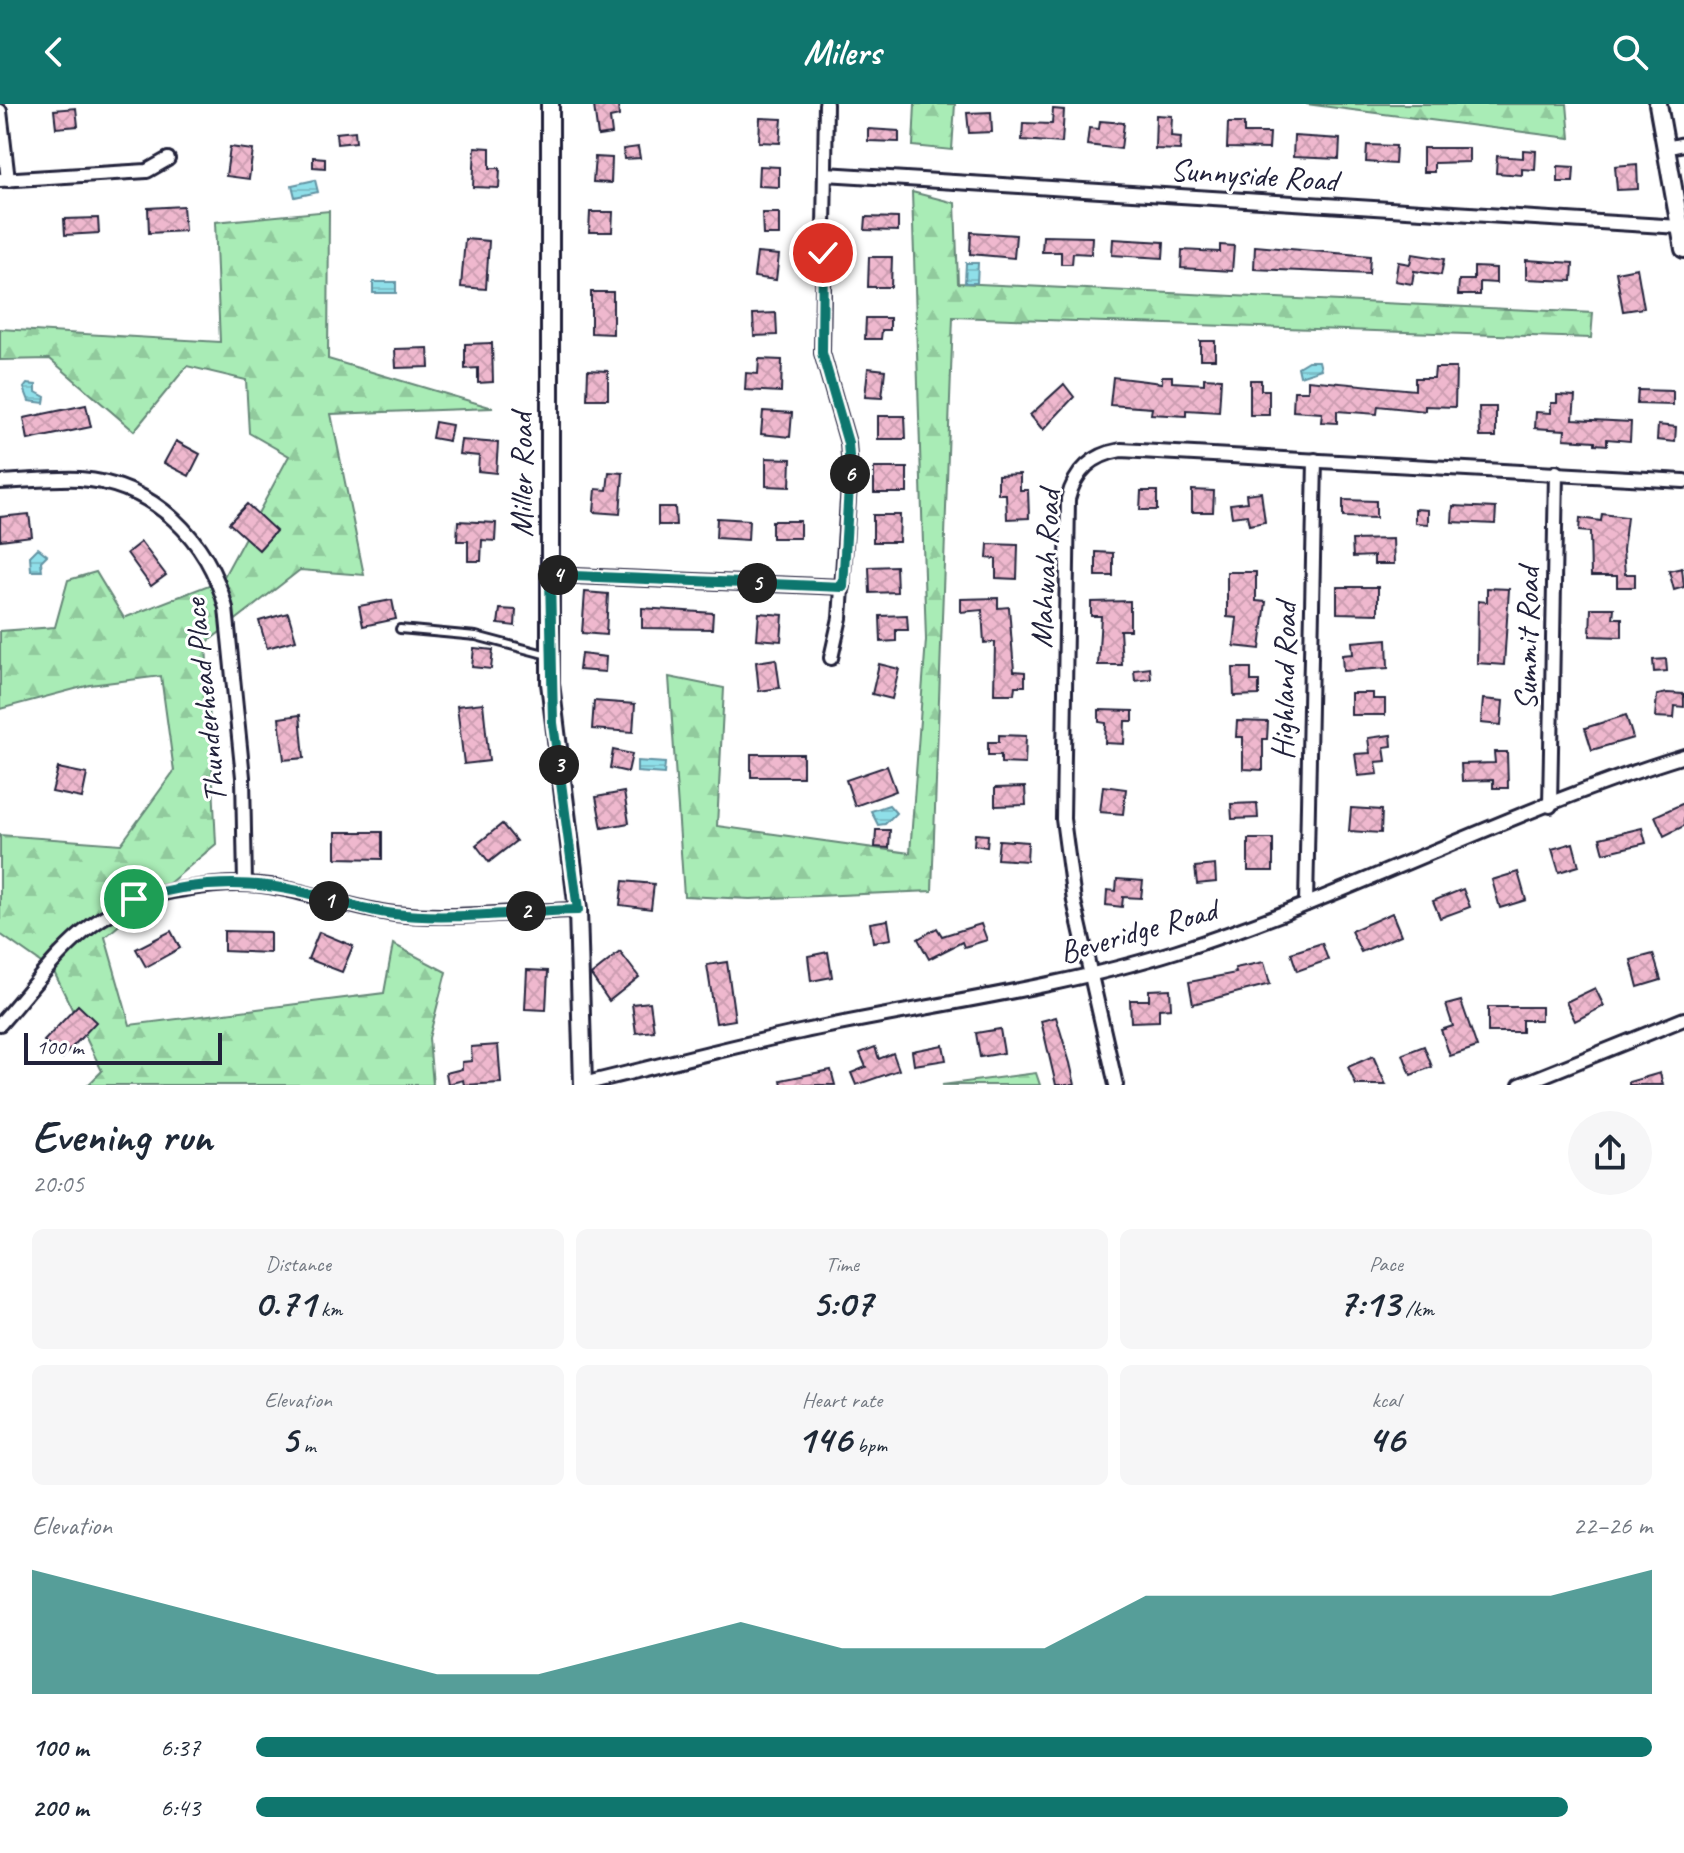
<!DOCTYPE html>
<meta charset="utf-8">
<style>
body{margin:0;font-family:Caveat,sans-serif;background:#f6f6f7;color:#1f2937;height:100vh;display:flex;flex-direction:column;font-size:30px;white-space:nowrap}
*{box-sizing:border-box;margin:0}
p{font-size:26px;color:#747a83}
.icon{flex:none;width:44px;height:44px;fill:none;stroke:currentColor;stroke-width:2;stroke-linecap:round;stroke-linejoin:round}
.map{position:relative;height:981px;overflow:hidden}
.panel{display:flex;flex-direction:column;background:#fff;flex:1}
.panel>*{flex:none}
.scale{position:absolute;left:24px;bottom:20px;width:198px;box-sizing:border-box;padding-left:8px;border:4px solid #22223b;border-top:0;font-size:22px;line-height:28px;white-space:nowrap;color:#22223b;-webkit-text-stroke:6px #fff;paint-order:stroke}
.pin{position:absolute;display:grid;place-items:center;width:68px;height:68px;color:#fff;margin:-34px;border:4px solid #fff;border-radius:50%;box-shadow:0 2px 8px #0007}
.km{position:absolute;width:40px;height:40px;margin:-20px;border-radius:50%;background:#222;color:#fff;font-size:22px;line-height:40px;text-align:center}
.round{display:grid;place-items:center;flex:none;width:84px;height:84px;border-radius:42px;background:#f6f6f7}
.summary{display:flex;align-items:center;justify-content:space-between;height:136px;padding:0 32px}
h1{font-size:44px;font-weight:700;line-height:60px}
.figures{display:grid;grid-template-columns:repeat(3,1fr);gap:12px;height:136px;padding:8px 32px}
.figures div{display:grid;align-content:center;border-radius:12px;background:#f6f6f7;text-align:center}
.figures b{font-size:40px;font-weight:700}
.figures small{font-size:22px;font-weight:400}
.figures p{font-size:22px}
.chart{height:224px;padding:16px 32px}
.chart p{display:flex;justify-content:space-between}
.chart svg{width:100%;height:144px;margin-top:8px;fill:#0f766e;opacity:.7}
ul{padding:0 32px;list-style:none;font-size:26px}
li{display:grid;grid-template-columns:128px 96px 1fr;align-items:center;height:60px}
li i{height:20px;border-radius:10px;background:#0f766e}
header{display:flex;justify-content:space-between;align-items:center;height:104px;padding:0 32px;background:#0f766e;color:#fff;font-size:36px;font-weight:700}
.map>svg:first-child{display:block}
.forest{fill:url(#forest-firs);stroke:#668778;stroke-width:2}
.water{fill:url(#water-rules);stroke:#6393a3;stroke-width:2}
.building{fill:url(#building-cross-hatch);stroke:#22223b;stroke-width:2}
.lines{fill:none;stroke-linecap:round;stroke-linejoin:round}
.service-casing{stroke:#22223b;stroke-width:12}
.minor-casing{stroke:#22223b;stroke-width:18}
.tertiary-casing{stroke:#22223b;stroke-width:22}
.service{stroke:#fff;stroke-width:6}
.minor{stroke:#fff;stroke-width:12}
.tertiary{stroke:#fff;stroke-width:16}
.route-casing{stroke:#fff;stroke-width:16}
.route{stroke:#0f766e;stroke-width:10}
.labels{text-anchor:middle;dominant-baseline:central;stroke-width:6;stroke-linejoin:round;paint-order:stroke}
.street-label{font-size:32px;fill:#22223b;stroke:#fff}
</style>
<header><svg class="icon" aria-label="back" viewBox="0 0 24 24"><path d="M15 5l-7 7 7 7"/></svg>Milers<svg class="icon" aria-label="search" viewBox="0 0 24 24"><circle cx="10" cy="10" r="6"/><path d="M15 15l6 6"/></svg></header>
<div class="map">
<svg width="1684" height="981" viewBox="0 0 1684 981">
<defs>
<pattern id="forest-firs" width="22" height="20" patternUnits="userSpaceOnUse" patternTransform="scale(2)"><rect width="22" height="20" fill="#a9ecb6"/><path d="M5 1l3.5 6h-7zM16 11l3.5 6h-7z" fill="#91ca9d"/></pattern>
<pattern id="water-rules" width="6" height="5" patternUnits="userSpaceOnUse" patternTransform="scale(2)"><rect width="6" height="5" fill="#8fdfe9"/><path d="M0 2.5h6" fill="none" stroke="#7bbfc9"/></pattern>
<pattern id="building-cross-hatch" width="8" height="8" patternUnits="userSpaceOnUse" patternTransform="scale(2)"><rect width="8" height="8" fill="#efb8ce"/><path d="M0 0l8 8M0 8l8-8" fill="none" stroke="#cd9eb2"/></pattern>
</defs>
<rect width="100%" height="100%" fill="#fff"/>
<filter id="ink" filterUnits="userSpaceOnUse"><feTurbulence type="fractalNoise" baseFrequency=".0125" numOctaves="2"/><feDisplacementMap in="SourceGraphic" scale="16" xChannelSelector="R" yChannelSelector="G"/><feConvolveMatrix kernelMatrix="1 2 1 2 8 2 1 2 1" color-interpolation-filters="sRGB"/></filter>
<g filter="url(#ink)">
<g class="forest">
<polygon points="915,0 955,0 952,46 913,42"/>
<polygon points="1306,0 1567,0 1570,34"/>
<polygon points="912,88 955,99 958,179 1593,209 1591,234 953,213 932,787 750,795 684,792 669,573 724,584 717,722 910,749 926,536"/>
<polygon points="329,107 328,255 493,304 331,310 364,471 300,466 206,539 216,740 105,833 130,921 384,889 393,840 446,868 429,934 433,981 88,981 102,967 54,868 0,830 0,731 121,740 174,667 161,572 90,581 0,605 0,527 55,523 68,476 96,468 124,514 222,476 289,352 249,329 246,276 187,262 134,327 50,255 0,256 0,225 220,238 215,118"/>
<polygon points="1036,969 1040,981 942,981"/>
</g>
<g class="water">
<polygon points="315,76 318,88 295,93 292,81"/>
<polygon points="966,159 978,159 977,179 965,179"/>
<rect x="373" y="178" width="23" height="11"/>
<polygon points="1308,257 1319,257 1321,265 1300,272 1298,263"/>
<polygon points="27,280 36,281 36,288 45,293 44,299 29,297 24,284"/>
<polygon points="38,444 47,451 41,457 42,467 31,467 30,452"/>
<polygon points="637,657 665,659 664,670 637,668"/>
<polygon points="889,701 896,709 885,720 878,721 871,707"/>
</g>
<g class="building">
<polygon points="618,0 619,12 610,14 612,30 598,32 594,2"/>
<polygon points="76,4 78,22 56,24 54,6"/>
<polygon points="1053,5 1064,6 1062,39 1022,36 1023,19 1052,20"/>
<polygon points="991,8 992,28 969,29 967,9"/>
<polygon points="1156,11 1172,12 1171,32 1181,33 1180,46 1155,45"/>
<polygon points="760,14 782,15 780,39 759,38"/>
<polygon points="1100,17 1124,19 1121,45 1087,41 1089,24 1099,25"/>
<polygon points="1228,19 1244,19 1244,29 1270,29 1269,45 1227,44"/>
<polygon points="868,25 899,27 899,38 868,37"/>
<polygon points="355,27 356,38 337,40 336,29"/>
<polygon points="1294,32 1340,35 1339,55 1293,53"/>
<polygon points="1367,41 1396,42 1395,60 1366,58"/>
<polygon points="230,43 253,46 249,75 226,72"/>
<polygon points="475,43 490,44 490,64 500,64 499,84 473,83"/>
<polygon points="638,43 640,54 624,55 623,45"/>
<polygon points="1423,44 1469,44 1469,58 1434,59 1434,68 1423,68"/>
<polygon points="1523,46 1536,47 1535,66 1522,65 1522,71 1496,69 1497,52 1523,54"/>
<polygon points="313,53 325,54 325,64 313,63"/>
<polygon points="595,53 612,54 611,79 593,78"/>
<polygon points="1637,60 1638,85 1617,86 1615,62"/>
<polygon points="759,62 779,63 779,83 758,82"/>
<polygon points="1558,62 1574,63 1573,78 1558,78"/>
<polygon points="183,102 185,127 149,129 148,104"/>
<polygon points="590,108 613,108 612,128 589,128"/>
<polygon points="762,109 779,109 779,131 763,131"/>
<polygon points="866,113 898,114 898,127 865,126"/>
<polygon points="98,114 99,129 65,131 64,115"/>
<polygon points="971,128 1016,131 1014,154 970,150"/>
<polygon points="1043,132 1092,133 1091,150 1073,149 1072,160 1061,160 1061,148 1042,148"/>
<polygon points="465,135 489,137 486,185 461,183"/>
<polygon points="1113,135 1164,138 1163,154 1112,151"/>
<polygon points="1220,141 1234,142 1232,167 1181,164 1182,146 1220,148"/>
<polygon points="1255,142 1370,152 1369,170 1254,165"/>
<polygon points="757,149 779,151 776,176 754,173"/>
<polygon points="1412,150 1444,155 1441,171 1414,167 1412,180 1395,177 1398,158 1410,160"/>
<polygon points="869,153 892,153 891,183 868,183"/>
<polygon points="1526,156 1573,159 1572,177 1526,175"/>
<polygon points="1474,163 1496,164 1496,179 1480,178 1480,191 1458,191 1459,176 1474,176"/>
<polygon points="1637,164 1644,204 1623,207 1616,168"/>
<polygon points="591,188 613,188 613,230 591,229"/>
<polygon points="776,209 777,231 754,232 753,210"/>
<polygon points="866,214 890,214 890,226 882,226 881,235 865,235"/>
<rect x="1200" y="237" width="15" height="18"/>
<polygon points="492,239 493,278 478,279 478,264 465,265 465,240"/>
<polygon points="428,244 429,263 396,264 395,245"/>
<polygon points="759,255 782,256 781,288 745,286 746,269 758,270"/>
<polygon points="868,264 885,266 882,294 865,293"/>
<polygon points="1435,264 1456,264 1455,303 1425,302 1425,307 1378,302 1377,310 1337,307 1337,319 1321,318 1322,309 1293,307 1294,287 1308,287 1308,276 1415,286 1415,274 1434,274"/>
<polygon points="588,266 608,267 608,295 587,295"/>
<polygon points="1162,272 1172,272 1172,278 1204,280 1204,274 1221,275 1219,308 1186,306 1186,312 1151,310 1152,304 1110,301 1113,273 1162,279"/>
<polygon points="1250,276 1261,276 1261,286 1269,286 1269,311 1250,311"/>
<polygon points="1064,280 1074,293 1043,326 1030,311"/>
<polygon points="1638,286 1673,287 1673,301 1637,300"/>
<polygon points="1557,291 1575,292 1573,315 1631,318 1630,337 1607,335 1607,341 1595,340 1595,337 1564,335 1565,326 1535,324 1536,308 1551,309 1551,299 1557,299"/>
<polygon points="86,301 91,323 28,336 24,314"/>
<polygon points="1479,303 1496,303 1496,333 1480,333"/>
<polygon points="763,307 792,309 790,333 761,330"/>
<polygon points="878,312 905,312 906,335 878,335"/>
<polygon points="435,318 452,321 449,337 432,334"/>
<polygon points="1658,321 1676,323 1675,338 1657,336"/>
<polygon points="461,336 498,339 496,369 478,367 479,352 459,350"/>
<polygon points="176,337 200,350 189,372 164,359"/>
<polygon points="766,354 791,355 790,383 766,382"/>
<rect x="874" y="364" width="33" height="25"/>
<polygon points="609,368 623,369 620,410 594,408 596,385 607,386"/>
<polygon points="1020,370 1020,386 1028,386 1029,414 1007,415 1006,390 998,390 998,371"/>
<polygon points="1192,386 1214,387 1213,408 1192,408"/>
<polygon points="1141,387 1157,387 1157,406 1140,406"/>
<polygon points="1261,388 1265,418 1249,421 1247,411 1232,413 1230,400 1247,398 1246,390"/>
<polygon points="1343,396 1376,397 1376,414 1343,413"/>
<polygon points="247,400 276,427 259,446 229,419"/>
<polygon points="1453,402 1496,404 1495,420 1452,418"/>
<polygon points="658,403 675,403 676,421 658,421"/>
<polygon points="1415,405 1428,406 1428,420 1415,419"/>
<polygon points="29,410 32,432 0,436 0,413"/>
<polygon points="1602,410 1627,413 1623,446 1625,470 1635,470 1635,483 1617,483 1617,472 1591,472 1590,428 1579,427 1580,414 1601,417"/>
<polygon points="873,411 900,411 899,438 873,438"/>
<polygon points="717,414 749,416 748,436 716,434"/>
<polygon points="458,417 496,419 495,437 482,436 481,457 468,457 468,437 457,437"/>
<rect x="772" y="417" width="28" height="17"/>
<polygon points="1393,435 1394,460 1374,460 1374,452 1353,453 1352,436"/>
<polygon points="141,438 166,471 151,482 127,449"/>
<polygon points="988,440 1018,441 1017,475 996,474 996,455 987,454"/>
<polygon points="1096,448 1113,449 1113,472 1096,472"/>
<polygon points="896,462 897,488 870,489 869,463"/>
<polygon points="1682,464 1684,483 1674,486 1669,467"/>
<polygon points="1227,468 1256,468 1256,497 1266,498 1260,545 1234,542 1237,514 1227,513"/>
<polygon points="1337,483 1378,483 1378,510 1337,509"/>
<polygon points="1487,484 1509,485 1504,561 1477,559 1478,497 1487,498"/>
<polygon points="585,488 608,490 606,531 582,529"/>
<polygon points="998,494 998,504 1009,503 1014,567 1025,568 1025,582 1015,582 1014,590 994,590 995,538 984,539 982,506 961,508 961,495"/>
<polygon points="392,496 396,515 363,522 359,502"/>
<polygon points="1130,497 1130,526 1120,526 1122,561 1098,561 1101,512 1091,512 1091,498"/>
<polygon points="642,504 713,509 712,525 642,524"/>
<polygon points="1591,504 1614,504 1613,514 1622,514 1622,533 1590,532"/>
<polygon points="500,505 516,506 515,522 498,520"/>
<polygon points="288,509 296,536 267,544 259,517"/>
<polygon points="759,509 783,511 781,537 757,535"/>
<polygon points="907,511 908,526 896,526 896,537 881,538 880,512"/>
<polygon points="1387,535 1388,564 1343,567 1342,551 1353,550 1352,538"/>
<polygon points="474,544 493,546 491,565 472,563"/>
<polygon points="581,550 606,553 605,568 579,566"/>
<polygon points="776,555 780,584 759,587 756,558"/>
<polygon points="1666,555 1667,567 1654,568 1653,556"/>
<polygon points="879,560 899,565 892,595 872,590"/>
<polygon points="1150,564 1151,575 1135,577 1134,566"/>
<polygon points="1233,564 1251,564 1251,577 1259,577 1259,591 1234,592"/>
<polygon points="1351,589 1373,589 1373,595 1385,595 1385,611 1351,611"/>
<polygon points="1667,589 1684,590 1684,603 1675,602 1674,614 1655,613 1657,591"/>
<polygon points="1483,595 1503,597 1501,621 1481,619"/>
<polygon points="594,597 635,600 633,628 592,625"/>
<polygon points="483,599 489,657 464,660 457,602"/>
<polygon points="1099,606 1133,607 1133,617 1125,617 1124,640 1105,639 1106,619 1099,618"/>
<polygon points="300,611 304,654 284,656 279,614"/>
<polygon points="1626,611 1633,634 1592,646 1585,624"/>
<polygon points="1237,617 1268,618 1267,635 1263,635 1263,666 1243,665 1243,633 1236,633"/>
<polygon points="999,631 1026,632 1025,660 1001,659 1001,651 988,651 988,638 999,638"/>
<polygon points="1391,631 1392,642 1384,643 1386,657 1376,658 1378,670 1358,672 1355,650 1370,649 1368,634"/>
<polygon points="613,646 632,650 628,668 610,664"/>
<polygon points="1494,648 1507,648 1508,684 1493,684 1493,676 1462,677 1461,660 1495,659"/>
<rect x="751" y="650" width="52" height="23"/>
<polygon points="887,662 896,687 855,702 846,676"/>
<polygon points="58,664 87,670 82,694 52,688"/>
<polygon points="1103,682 1126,685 1123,710 1100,708"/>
<polygon points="1025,683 1026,701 995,702 995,684"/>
<polygon points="624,688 629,719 602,724 596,693"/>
<polygon points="1257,699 1258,714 1232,715 1231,700"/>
<polygon points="1684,699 1684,722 1664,732 1655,712"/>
<polygon points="1351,704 1382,706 1381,729 1349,727"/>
<polygon points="502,720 516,737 489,758 476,741"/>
<polygon points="1642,724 1646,739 1604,749 1600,734"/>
<polygon points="876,726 890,726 889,744 875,743"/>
<polygon points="336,728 382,728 382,755 336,754"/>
<polygon points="975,730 988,731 987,743 974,741"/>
<rect x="1248" y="735" width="25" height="32"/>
<polygon points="999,736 1028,738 1027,757 997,755"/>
<polygon points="1573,739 1579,762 1559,768 1552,745"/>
<polygon points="1215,761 1216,778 1197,780 1195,763"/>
<polygon points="1518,768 1526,796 1500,804 1492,776"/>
<polygon points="1117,775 1143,777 1141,794 1123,793 1122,803 1106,801 1107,786 1116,787"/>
<polygon points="623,777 654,780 651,805 620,801"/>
<polygon points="1463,785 1470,803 1440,814 1433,797"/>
<polygon points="1392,809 1401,831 1361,848 1351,827"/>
<polygon points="888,816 891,835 873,838 870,819"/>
<polygon points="981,820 987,836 964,843 962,838 929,855 918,835 937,824 942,832"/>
<polygon points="171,827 180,844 146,863 136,845"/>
<polygon points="224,827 270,828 270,849 224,847"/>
<polygon points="319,828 353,842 342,868 308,855"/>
<polygon points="1322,839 1328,856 1297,867 1291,849"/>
<polygon points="620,848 639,873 609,897 591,871"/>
<polygon points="828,848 832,873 811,877 808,852"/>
<polygon points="1653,850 1661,876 1638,883 1631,856"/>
<polygon points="727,858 735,916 716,919 707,861"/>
<polygon points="1264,858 1270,880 1193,900 1189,878 1236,869 1235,864"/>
<polygon points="527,866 548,867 546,906 525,905"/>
<polygon points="1595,884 1604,902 1575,917 1566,898"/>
<polygon points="1170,885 1171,904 1159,905 1159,917 1131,918 1130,896 1149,896 1149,886"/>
<polygon points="1461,897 1477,943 1450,952 1441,926 1453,922 1446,901"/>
<polygon points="650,898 654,927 636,929 632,900"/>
<polygon points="78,901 96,918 62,954 44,937"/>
<polygon points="1488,903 1541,903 1541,916 1522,916 1522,928 1488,928"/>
<polygon points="1056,913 1070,959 1075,981 1056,981 1041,917"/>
<polygon points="1000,925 1004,949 980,953 976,929"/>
<polygon points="498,941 501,979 464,981 463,976 448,980 446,969 462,965 462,958 472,957 471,943"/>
<polygon points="943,941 946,956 914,961 912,947"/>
<polygon points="1424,942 1432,963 1411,971 1403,950"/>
<polygon points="875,943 879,955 893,949 899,966 856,981 851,969 866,963 860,949"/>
<polygon points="1373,952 1386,981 1356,981 1348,963"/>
<polygon points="831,966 835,981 782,981 781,976"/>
<polygon points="1660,969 1663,981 1629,981 1629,978"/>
</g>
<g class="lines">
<defs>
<polyline id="service" points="400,525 476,532 548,551"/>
<g id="minor">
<polyline points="826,0 822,249 848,339 850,366 840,514 831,554"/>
<polyline points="0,7 8,76"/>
<polyline points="1666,44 1684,40"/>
<polyline points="825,70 1680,123"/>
<polyline points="0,76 147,67 168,55"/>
<path d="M0,378C26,377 54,374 80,375C154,380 208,435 226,504L243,673L245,780"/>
<polyline points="550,471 843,483"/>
<polyline points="1550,702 1556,368"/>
<polyline points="1306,800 1315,356"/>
<path d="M0,920C60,852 89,798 185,785C214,780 241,778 270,782C313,789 353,805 395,810C455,816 518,807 578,806"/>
<path d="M583,980C663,961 743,939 824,923C942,899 1063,883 1177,847C1350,792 1511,705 1684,652"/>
<path d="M1116,981L1074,797L1063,715L1068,395C1075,367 1092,351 1121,346L1684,377"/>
<polyline points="1520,981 1684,915"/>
</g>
<g id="tertiary">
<polyline points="550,0 550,579 578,806 583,981"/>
<polyline points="1658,0 1684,145"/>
</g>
</defs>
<use href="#service" class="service-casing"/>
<use href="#minor" class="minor-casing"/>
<use href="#tertiary" class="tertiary-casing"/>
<use href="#service" class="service"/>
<use href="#minor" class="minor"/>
<use href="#tertiary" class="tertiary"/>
</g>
</g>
<g class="lines" filter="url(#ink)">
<defs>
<path id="route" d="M134,795C187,779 243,775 298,787C330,794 360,806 394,810C454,817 517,807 578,806L553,619L550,471L843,483L850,366L848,339L822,249L823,149"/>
</defs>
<use href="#route" class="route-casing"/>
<use href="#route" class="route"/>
</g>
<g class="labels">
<g class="street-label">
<text transform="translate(1254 71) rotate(4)">Sunnyside Road</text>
<text transform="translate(521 371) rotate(-90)">Miller Road</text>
<text transform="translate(1045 465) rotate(-87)">Mahwah Road</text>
<text transform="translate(1527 535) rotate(-89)">Summit Road</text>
<text transform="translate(1284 577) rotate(-89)">Highland Road</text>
<text transform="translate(205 597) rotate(-96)">Thunderhead Place</text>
<text transform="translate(1138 827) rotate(-16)">Beveridge Road</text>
</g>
</g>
</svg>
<div class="scale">100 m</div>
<div class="pin" style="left:134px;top:795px;background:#1e9e55"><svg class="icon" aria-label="arrive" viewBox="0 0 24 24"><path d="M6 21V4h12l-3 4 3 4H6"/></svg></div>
<div class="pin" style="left:823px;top:149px;background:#d93025"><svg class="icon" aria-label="check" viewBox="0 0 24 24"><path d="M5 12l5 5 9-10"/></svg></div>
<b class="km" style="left:329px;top:797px">1</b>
<b class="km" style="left:526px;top:807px">2</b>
<b class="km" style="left:559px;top:661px">3</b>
<b class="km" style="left:558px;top:471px">4</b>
<b class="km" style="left:757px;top:479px">5</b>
<b class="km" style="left:850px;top:370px">6</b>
</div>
<section class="panel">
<div class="summary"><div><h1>Evening run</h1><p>20:05</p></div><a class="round"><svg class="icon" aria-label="share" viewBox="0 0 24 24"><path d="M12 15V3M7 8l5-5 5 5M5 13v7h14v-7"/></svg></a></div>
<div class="figures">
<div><p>Distance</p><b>0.71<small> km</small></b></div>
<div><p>Time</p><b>5:07</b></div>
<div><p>Pace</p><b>7:13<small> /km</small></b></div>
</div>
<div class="figures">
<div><p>Elevation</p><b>5<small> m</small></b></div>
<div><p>Heart rate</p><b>146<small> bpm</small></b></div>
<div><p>kcal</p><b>46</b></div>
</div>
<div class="chart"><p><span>Elevation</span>22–26 m</p>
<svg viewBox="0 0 160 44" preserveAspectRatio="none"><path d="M0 44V6L10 14L20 22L30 30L40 38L50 38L60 30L70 22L80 30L90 30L100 30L110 14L120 14L130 14L140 14L150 14L160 6V44z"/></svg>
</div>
<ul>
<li><b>100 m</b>6:37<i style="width:100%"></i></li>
<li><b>200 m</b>6:43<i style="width:94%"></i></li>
</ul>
</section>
